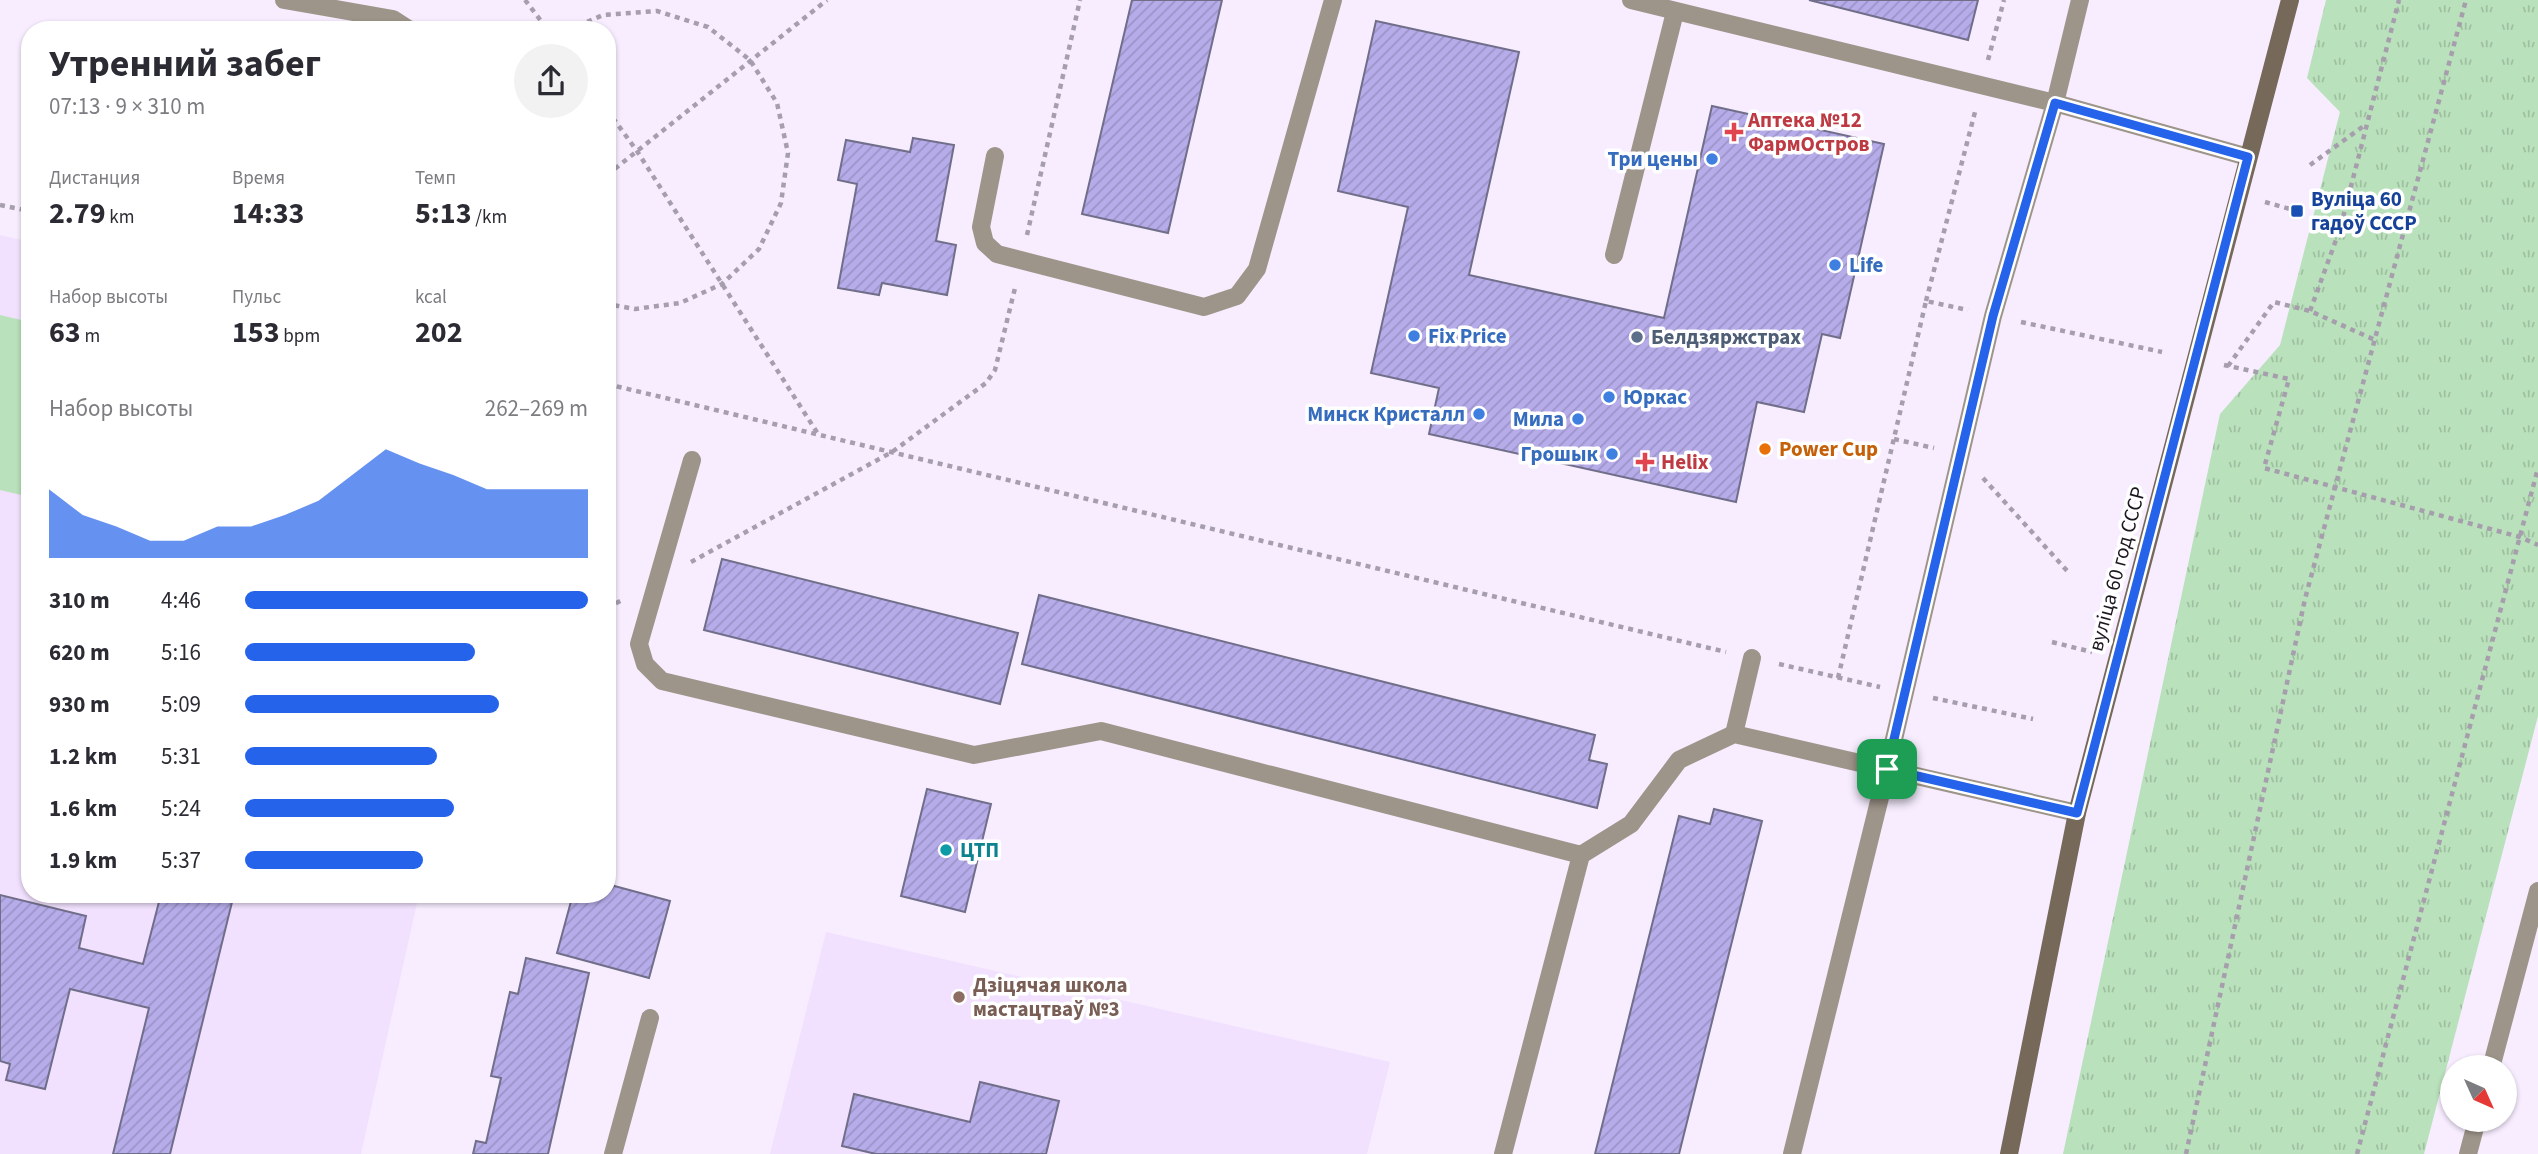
<!DOCTYPE html>
<html lang="ru">
<meta charset="utf-8">
<style>
body{margin:0;font-family:"Source Sans 3",sans-serif;background:#f2f2f3;color:#2b2b33;height:100vh;display:flex;flex-direction:column;font-size:26px;white-space:nowrap}
*{box-sizing:border-box;margin:0}
p{font-size:23px;color:#7c7c81}
.icon{flex:none;width:38px;height:38px;fill:none;stroke:currentColor;stroke-width:2;stroke-linecap:round;stroke-linejoin:round}
.map{position:relative;flex:1;overflow:hidden}
.side{position:absolute;left:21px;top:21px;width:595px;height:882px;display:flex;flex-direction:column;background:#fff;border-radius:28px;box-shadow:0 2px 5px #0004}
.side>*{flex:none}
.needle{width:46px;rotate:135deg}
.tools{position:absolute;left:2440px;top:1055px;display:grid;gap:14px}
.tools a{display:grid;place-items:center;width:77px;height:77px;border-radius:50%;background:#fff;box-shadow:0 2px 5px #0004;font-size:35px}
.pin{position:absolute;display:grid;place-items:center;width:60px;height:60px;color:#fff;margin:-30px;border-radius:14px;box-shadow:0 4px 10px #0006}
.round{display:grid;place-items:center;flex:none;width:74px;height:74px;border-radius:37px;background:#f2f2f3}
.headline{display:flex;align-items:center;justify-content:space-between;height:119px;padding:0 28px}
h1{font-size:38px;font-weight:700;line-height:52px}
.stats{display:grid;grid-template-columns:repeat(3,1fr);gap:10px;height:119px;padding:7px 28px}
.stats div{display:grid;align-content:center}
.stats b{font-size:30px;font-weight:700}
.stats small{font-size:19px;font-weight:400}
.stats p{font-size:19px}
.chart{height:196px;padding:14px 28px}
.chart p{display:flex;justify-content:space-between}
.chart svg{width:100%;height:126px;margin-top:7px;fill:#2563eb;opacity:.7}
ul{padding:0 28px;list-style:none;font-size:23px}
li{display:grid;grid-template-columns:112px 84px 1fr;align-items:center;height:52px}
li i{height:18px;border-radius:9px;background:#2563eb}
.map>svg:first-child{display:block}
.built{fill:#f1e1fe}
.park{fill:url(#park-tufts)}
.pitch{fill:#b9e1bb}
.building{fill:url(#building-hatch);stroke:#716e89;stroke-width:2}
.lines{fill:none;stroke-linecap:round;stroke-linejoin:round}
.path{stroke:#a69ead;stroke-width:4.5;stroke-dasharray:5 5;stroke-linecap:butt}
.service{stroke:#9e958a;stroke-width:18}
.tertiary{stroke:#9e958a;stroke-width:18}
.secondary{stroke:#76695a;stroke-width:18}
.route-casing{stroke:#fff;stroke-width:14}
.route{stroke:#2563eb;stroke-width:9}
.health-dot{fill:#e0444e;stroke:#fff;stroke-width:2.5}
.shop-dot{fill:#3f7fe0;stroke:#fff;stroke-width:2.5}
.transit-dot{fill:#1a4fb4;stroke:#fff;stroke-width:2.5}
.service-dot{fill:#5c6f8a;stroke:#fff;stroke-width:2.5}
.food-dot{fill:#e8710a;stroke:#fff;stroke-width:2.5}
.culture-dot{fill:#0f9aa8;stroke:#fff;stroke-width:2.5}
.education-dot{fill:#8d6e63;stroke:#fff;stroke-width:2.5}
.labels{text-anchor:middle;dominant-baseline:central;stroke-width:7;stroke-linejoin:round;paint-order:stroke}
.health-label{font-size:21px;font-weight:bold;fill:#be3a42;stroke:#fff;text-anchor:start}
.shop-label{font-size:21px;font-weight:bold;fill:#366cbe;stroke:#fff;text-anchor:end}
.transit-label{font-size:21px;font-weight:bold;fill:#164399;stroke:#fff;text-anchor:start}
.service-label{font-size:21px;font-weight:bold;fill:#4e5e75;stroke:#fff;text-anchor:start}
.food-label{font-size:21px;font-weight:bold;fill:#c56008;stroke:#fff;text-anchor:start}
.street-label{font-size:21px;fill:#1d1721;stroke:#fff}
.culture-label{font-size:21px;font-weight:bold;fill:#0d838f;stroke:#fff;text-anchor:start}
.education-label{font-size:21px;font-weight:bold;fill:#785e54;stroke:#fff;text-anchor:start}
</style>
<div class="map">
<svg width="2538" height="1154" viewBox="0 0 2538 1154">
<defs>
<pattern id="park-tufts" width="24" height="20" patternUnits="userSpaceOnUse" patternTransform="scale(1.75)"><rect width="24" height="20" fill="#b9e1bb"/><path d="M3 7l-1-3M5 7V3M7 7l1-3M15 17l-1-3M17 17v-4M19 17l1-3" fill="none" stroke="#9fc0a0"/></pattern>
<pattern id="building-hatch" width="6" height="6" patternUnits="userSpaceOnUse" patternTransform="scale(1.75)"><rect width="6" height="6" fill="#b6acea"/><path d="M-1 1l2-2M0 6l6-6M5 7l2-2" fill="none" stroke="#9c93c8"/></pattern>
</defs>
<rect width="100%" height="100%" fill="#f7edff"/>
<g class="built">
<polygon points="0,235 30,242 30,894 419,894 361,1154 0,1154"/>
<polygon points="826,932 1390,1062 1367,1154 770,1154"/>
</g>
<polygon class="park" points="2326,0 2538,0 2538,716 2424,1154 2063,1154 2220,414 2280,345 2340,112 2307,78"/>
<polygon class="pitch" points="0,315 30,322 30,497 0,490"/>
<g class="building">
<polygon points="1132,0 1222,0 1168,233 1082,214"/>
<polygon points="1809,0 1978,0 1968,40"/>
<polygon points="1376,21 1519,52 1469,275 1664,318 1712,106 1884,144 1840,338 1822,334 1804,412 1757,402 1736,502 1429,434 1439,388 1371,373 1408,207 1338,191"/>
<polygon points="913,138 954,145 936,241 956,245 947,295 882,283 879,295 838,288 857,184 838,180 846,140 910,152"/>
<polygon points="722,559 1018,633 1000,704 704,630"/>
<polygon points="1039,595 1595,735 1589,760 1607,764 1597,808 1022,664"/>
<polygon points="927,789 991,804 965,912 901,896"/>
<polygon points="1714,809 1762,821 1679,1154 1595,1154 1679,816 1710,824"/>
<polygon points="607,884 670,901 649,978 557,953 573,894 607,894"/>
<polygon points="161,894 234,894 170,1154 113,1154 149,1008 70,989 45,1089 6,1080 10,1064 0,1061 0,895 86,916 79,948 143,964"/>
<polygon points="526,958 589,973 548,1154 473,1154 476,1141 486,1143 501,1078 491,1076 510,992 518,994"/>
<polygon points="980,1082 1059,1101 1046,1154 876,1154 842,1146 854,1094 970,1122"/>
</g>
<g class="lines">
<g class="path">
<polyline points="525,0 548,30"/>
<polyline points="569,30 603,15 657,11 708,27 750,60 777,103 788,153 781,203 759,249 722,284 680,303 635,309 607,304"/>
<polyline points="1988,60 2004,0"/>
<polyline points="607,110 637,151 818,434"/>
<polyline points="2310,165 2365,125"/>
<polyline points="607,175 827,0"/>
<polyline points="2265,202 2297,211"/>
<polyline points="0,205 30,211"/>
<polyline points="1027,235 1080,0"/>
<polyline points="1926,301 1975,112"/>
<polyline points="2310,311 2340,229 2399,0"/>
<polyline points="2021,322 2162,352"/>
<polyline points="2224,365 2289,379 2264,468 2520,537 2538,545"/>
<polyline points="2228,366 2274,302 2310,311 2375,340"/>
<polyline points="607,384 1726,652"/>
<polyline points="1894,439 1934,448"/>
<polyline points="1983,478 2070,574"/>
<polyline points="691,562 892,452 986,383 995,370 1015,288"/>
<polyline points="607,608 622,600"/>
<polyline points="2052,642 2092,652"/>
<polyline points="1779,664 1880,687"/>
<polyline points="1838,678 1926,301 1968,310"/>
<polyline points="1933,698 2033,719"/>
<polyline points="2186,1154 2305,599 2466,0"/>
<polyline points="2357,1154 2538,468"/>
</g>
<g class="service">
<polyline points="284,0 393,19 410,30"/>
<polyline points="1631,0 2055,103 2248,157"/>
<polyline points="995,156 981,227 985,243 997,254 1204,307 1237,296 1257,269 1333,0"/>
<polyline points="1614,255 1675,12"/>
<polyline points="692,460 639,644 645,664 662,681 974,755 1101,731 1581,855 1631,824 1679,760 1734,734 2077,813"/>
<polyline points="1734,734 1752,658"/>
<polyline points="613,1154 650,1018"/>
<polyline points="1503,1154 1581,855"/>
<polyline points="1792,1154 1887,769 1993,316 2055,103 2080,0"/>
</g>
<g class="tertiary">
<polyline points="2491,1068 2538,891"/>
<polyline points="2468,1154 2477,1120"/>
</g>
<polyline class="secondary" points="2009,1154 2077,813 2290,0"/>
</g>
<g class="lines">
<defs>
<polygon id="route" points="2055,103 2248,157 2077,813 1887,769 1993,316"/>
</defs>
<use href="#route" class="route-casing"/>
<use href="#route" class="route"/>
</g>
<g class="health-dot">
<path d="M1730.5 121.5h7v7h7v7h-7v7h-7v-7h-7v-7h7z"/>
<path d="M1641.5 451.5h7v7h7v7h-7v7h-7v-7h-7v-7h7z"/>
</g>
<g class="shop-dot">
<circle cx="1712" cy="159" r="7"/>
<circle cx="1835" cy="265" r="7"/>
<circle cx="1414" cy="336" r="7"/>
<circle cx="1609" cy="397" r="7"/>
<circle cx="1479" cy="414" r="7"/>
<circle cx="1578" cy="419" r="7"/>
<circle cx="1612" cy="454" r="7"/>
</g>
<rect class="transit-dot" x="2290" y="204" width="14" height="14" rx="3.5"/>
<circle class="service-dot" cx="1637" cy="337" r="7"/>
<circle class="food-dot" cx="1765" cy="449" r="7"/>
<circle class="culture-dot" cx="946" cy="850" r="7"/>
<circle class="education-dot" cx="959" cy="997" r="7"/>
<g class="labels">
<g class="health-label">
<text x="1748" y="120">Аптека №12<tspan x="1748" dy="24">ФармОстров</tspan></text>
<text x="1661" y="462">Helix</text>
</g>
<g class="shop-label">
<text x="1698" y="159">Три цены</text>
<text x="1849" y="265" text-anchor="start">Life</text>
<text x="1428" y="336" text-anchor="start">Fix Price</text>
<text x="1623" y="397" text-anchor="start">Юркас</text>
<text x="1465" y="414">Минск Кристалл</text>
<text x="1564" y="419">Мила</text>
<text x="1598" y="454">Грошык</text>
</g>
<g class="transit-label">
<text x="2311" y="199">Вуліца 60<tspan x="2311" dy="24">гадоў СССР</tspan></text>
</g>
<g class="service-label">
<text x="1651" y="337">Белдзяржстрах</text>
</g>
<g class="food-label">
<text x="1779" y="449">Power Cup</text>
</g>
<g class="street-label">
<text transform="translate(2117 569) rotate(-75)">вуліца 60 год СССР</text>
</g>
<g class="culture-label">
<text x="960" y="850">ЦТП</text>
</g>
<g class="education-label">
<text x="973" y="985">Дзіцячая школа<tspan x="973" dy="24">мастацтваў №3</tspan></text>
</g>
</g>
</svg>
<div class="tools">
<a><svg class="needle" viewBox="-14 -14 28 28"><path d="M0-13l5 13h-10z" fill="#e53935"/><path d="M0 13l5-13h-10z" fill="#7c7c81"/></svg></a>
</div>
<div class="pin" style="left:1887px;top:769px;background:#1e9e55"><svg class="icon" aria-label="arrive" viewBox="0 0 24 24"><path d="M6 21V4h12l-3 4 3 4H6"/></svg></div>
<section class="side">
<div class="headline"><div><h1>Утренний забег</h1><p>07:13 · 9 × 310 m</p></div><a class="round"><svg class="icon" aria-label="share" viewBox="0 0 24 24"><path d="M12 15V3M7 8l5-5 5 5M5 13v7h14v-7"/></svg></a></div>
<div class="stats">
<div><p>Дистанция</p><b>2.79<small> km</small></b></div>
<div><p>Время</p><b>14:33</b></div>
<div><p>Темп</p><b>5:13<small> /km</small></b></div>
</div>
<div class="stats">
<div><p>Набор высоты</p><b>63<small> m</small></b></div>
<div><p>Пульс</p><b>153<small> bpm</small></b></div>
<div><p>kcal</p><b>202</b></div>
</div>
<div class="chart"><p><span>Набор высоты</span>262–269 m</p>
<svg viewBox="0 0 160 44" preserveAspectRatio="none"><path d="M0 44V20L10 29L20 33L30 38L40 38L50 33L60 33L70 29L80 24L90 15L100 6L110 11L120 15L130 20L140 20L150 20L160 20V44z"/></svg>
</div>
<ul>
<li><b>310 m</b>4:46<i style="width:100%"></i></li>
<li><b>620 m</b>5:16<i style="width:67%"></i></li>
<li><b>930 m</b>5:09<i style="width:74%"></i></li>
<li><b>1.2 km</b>5:31<i style="width:56%"></i></li>
<li><b>1.6 km</b>5:24<i style="width:61%"></i></li>
<li><b>1.9 km</b>5:37<i style="width:52%"></i></li>
</ul>
</section>
</div>
